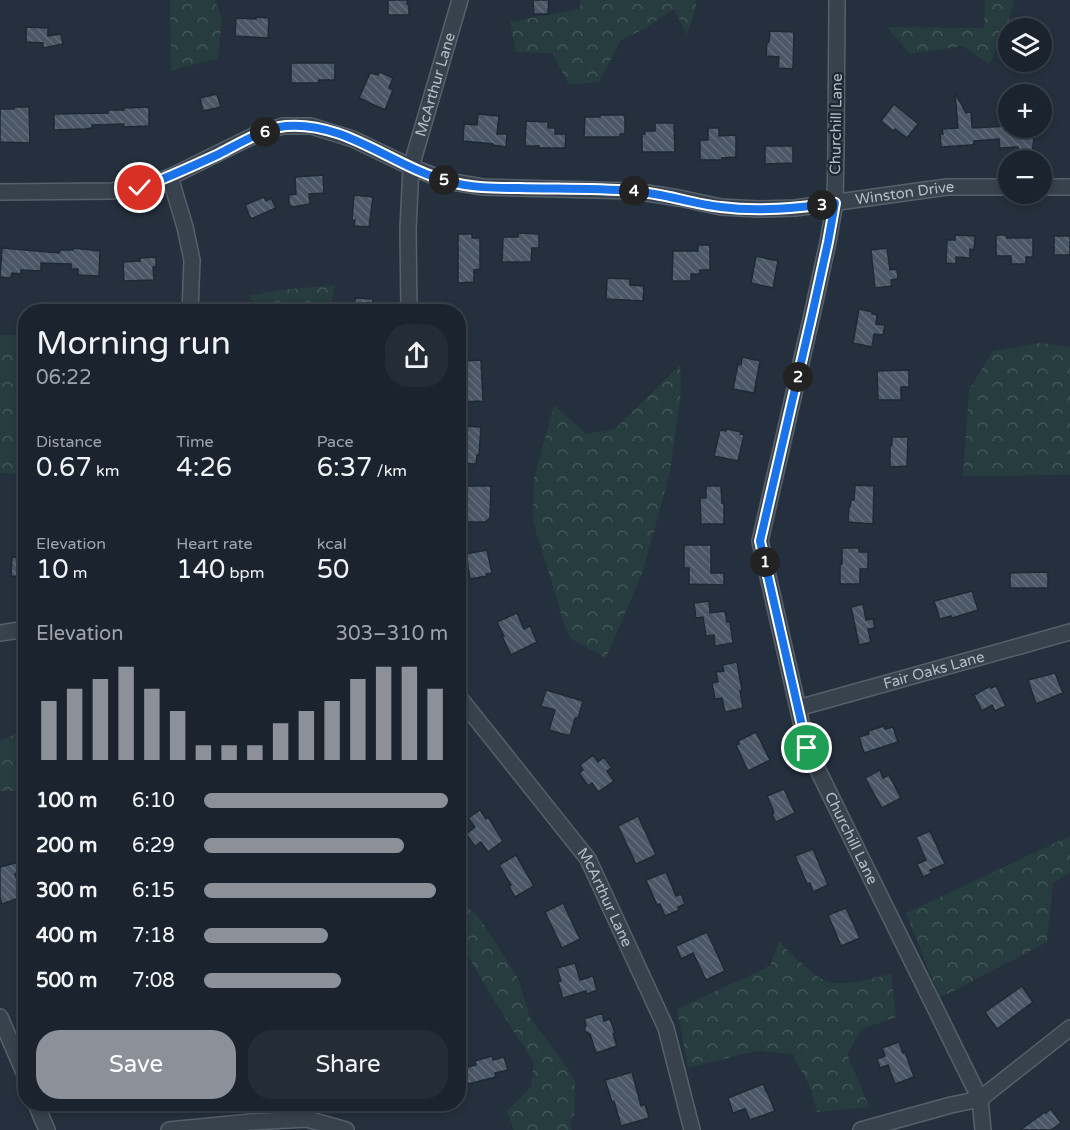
<!DOCTYPE html>
<meta charset="utf-8">
<style>
body{margin:0;font-family:"Varela Round",sans-serif;background:#242c36;color:#f1f3f6;height:100vh;display:flex;flex-direction:column;font-size:22px;white-space:nowrap}
*{box-sizing:border-box;margin:0}
p{font-size:20px;color:#a0a4aa}
.icon{flex:none;width:33px;height:33px;fill:none;stroke:currentColor;stroke-width:2;stroke-linecap:round;stroke-linejoin:round}
.map{position:relative;flex:1;overflow:hidden}
.panel{position:absolute;left:18px;top:304px;width:448px;height:807px;display:flex;flex-direction:column;background:#1b242e;border-radius:24px;box-shadow:0 3px 9px #0003,0 0 0 2px #39414a}
.panel>*{flex:none}
.tools{position:absolute;left:998px;top:18px;display:grid;gap:12px}
.tools a{display:grid;place-items:center;width:54px;height:54px;border-radius:50%;background:#1b242e;box-shadow:0 3px 9px #0003,0 0 0 2px #39414a;font-size:30px}
.pin{position:absolute;display:grid;place-items:center;width:51px;height:51px;color:#fff;margin:-26px;border:3px solid #fff;border-radius:50%;box-shadow:0 2px 6px #0007}
.km{position:absolute;width:30px;height:30px;margin:-15px;border-radius:50%;background:#222;color:#fff;font-size:16px;line-height:30px;text-align:center}
.round{display:grid;place-items:center;flex:none;width:63px;height:63px;border-radius:24px;background:#242c36}
.head{display:flex;align-items:center;justify-content:space-between;height:102px;padding:0 18px}
h1{font-size:33px;font-weight:600;line-height:45px}
.figures{display:grid;grid-template-columns:repeat(3,1fr);gap:9px;height:102px;padding:6px 18px}
.figures div{display:grid;align-content:center}
.figures b{font-size:26px;font-weight:600}
.figures small{font-size:16px;font-weight:400}
.figures p{font-size:16px}
.chart{height:168px;padding:12px 18px}
.chart p{display:flex;justify-content:space-between}
.chart svg{width:100%;height:108px;margin-top:6px;stroke:#8c9099;stroke-width:6}
.cta{display:flex;gap:12px;margin-top:auto;padding:12px 18px}
.cta a{flex:1;height:69px;border-radius:24px;background:#8c9099;color:#fff;font-size:24px;font-weight:600;line-height:69px;text-align:center}
.cta a+a{background:#242c36;color:#f1f3f6}
ul{padding:0 18px;list-style:none;font-size:20px}
li{display:grid;grid-template-columns:96px 72px 1fr;align-items:center;height:45px}
li i{height:15px;border-radius:8px;background:#8c9099}
.map>svg:first-child{display:block}
.forest{fill:url(#forest-crowns)}
.building{fill:url(#building-back-hatch);stroke:#1f2934;stroke-width:1.5}
.lines{fill:none;stroke-linecap:round;stroke-linejoin:round}
.minor-casing{stroke:#56606b;stroke-width:18}
.minor{stroke:#38424d;stroke-width:15}
.route-casing{stroke:#fff;stroke-width:12}
.route{stroke:#1a73e8;stroke-width:8}
.labels{text-anchor:middle;dominant-baseline:central;stroke-width:4.5;stroke-linejoin:round;paint-order:stroke}
.street-label{font-size:15px;fill:#b4bdc8;stroke:#1d2732}
</style>
<div class="map">
<svg width="1070" height="1130" viewBox="0 0 1070 1130">
<defs>
<pattern id="forest-crowns" width="20" height="18" patternUnits="userSpaceOnUse" patternTransform="scale(1.5)"><rect width="20" height="18" fill="#263c3e"/><path d="M2 6a3 3 0 1 1 6 0M12 15a3 3 0 1 1 6 0" fill="none" stroke="#435658"/></pattern>
<pattern id="building-back-hatch" width="6" height="6" patternUnits="userSpaceOnUse" patternTransform="scale(1.5)"><rect width="6" height="6" fill="#4a5766"/><path d="M-1 5l2 2M0 0l6 6M5-1l2 2" fill="none" stroke="#626d7a"/></pattern>
</defs>
<rect width="100%" height="100%" fill="#24303d"/>
<g class="forest">
<polygon points="170,0 215,0 222,18 218,58 171,71"/>
<polygon points="581,0 696,0 696,7 687,35 674,9 644,29 621,40 599,82 569,85 552,53 516,52 510,22 579,9"/>
<polygon points="985,0 1014,0 1007,28 989,64 963,46 910,54 887,27 984,28"/>
<polygon points="335,285 331,305 319,312 260,312 249,296 281,290"/>
<polygon points="0,335 25,335 25,474 0,473"/>
<polygon points="1039,343 1070,347 1070,475 963,476 969,390 993,351"/>
<polygon points="680,365 681,392 676,430 670,472 643,571 606,658 571,639 564,624 533,520 534,478 554,405 586,434 615,429"/>
<polygon points="18,733 25,760 25,791 0,791 0,741"/>
<polygon points="1070,836 1070,873 1053,883 1047,942 940,998 906,913"/>
<polygon points="459,901 478,916 518,978 530,1018 557,1053 575,1080 574,1115 570,1125 572,1130 514,1130 507,1111 531,1087 534,1063 490,994 459,940"/>
<path d="M779,941C788,951 814,977 826,981C845,987 872,978 891,974L896,1017L862,1029L847,1054L869,1107L817,1112L810,1087L792,1054L756,1051L688,1068L677,1009L770,966Z"/>
</g>
<g class="building">
<polygon points="388,0 407,0 407,4 409,5 409,15 388,15"/>
<polygon points="533,0 549,0 548,14 534,14"/>
<polygon points="256,17 269,18 268,38 235,36 236,18 256,19"/>
<polygon points="26,27 48,28 48,36 61,34 63,44 43,48 43,43 26,42"/>
<polygon points="770,31 794,32 793,69 778,68 779,57 766,56 767,42 769,42"/>
<polygon points="291,63 335,63 335,80 319,80 318,83 291,83"/>
<polygon points="380,72 393,78 389,88 393,90 385,110 359,98 370,73 378,75"/>
<polygon points="955,93 966,113 971,112 972,127 973,128 1008,126 1035,128 1032,155 1018,154 1018,147 1000,148 999,139 974,141 974,144 971,145 941,147 940,134 943,134 942,129 958,128"/>
<polygon points="217,94 221,107 203,111 200,98"/>
<polygon points="894,104 918,124 907,138 895,129 893,131 881,121"/>
<polygon points="14,107 29,107 30,143 0,142 0,109 14,109"/>
<polygon points="149,107 149,126 124,127 124,124 92,125 92,128 85,129 54,130 54,114 108,113 108,110 124,110 123,108"/>
<polygon points="478,114 499,116 497,134 507,134 506,147 493,145 493,144 463,141 464,124 477,125"/>
<polygon points="600,115 625,115 625,134 620,134 620,137 584,137 585,117 600,117"/>
<polygon points="526,121 548,122 548,128 555,128 555,134 566,134 565,148 539,148 539,146 525,146"/>
<polygon points="655,123 674,123 675,152 642,152 642,134 645,134 645,131 655,131"/>
<polygon points="708,128 719,128 719,136 736,135 736,157 722,158 722,160 700,160 700,140 708,140"/>
<polygon points="765,146 793,146 793,163 765,164"/>
<polygon points="323,175 324,193 309,194 310,204 292,207 289,204 289,195 296,194 295,177"/>
<polygon points="354,195 373,197 369,227 354,226 355,220 352,220"/>
<polygon points="264,197 266,201 271,198 276,208 251,219 245,205"/>
<polygon points="518,233 539,234 539,248 532,248 531,262 502,262 503,237 518,237"/>
<polygon points="458,234 472,234 472,238 480,238 480,269 474,270 474,282 458,283"/>
<polygon points="955,235 975,236 974,250 970,249 970,258 956,257 956,264 946,263 947,240 955,240"/>
<polygon points="996,235 1006,235 1007,238 1033,238 1033,257 1026,257 1026,264 1011,264 1011,256 996,256"/>
<rect x="1054" y="236" width="16" height="19"/>
<polygon points="698,245 710,245 710,270 700,270 700,274 691,274 691,281 672,281 673,251 698,251"/>
<polygon points="2,248 59,253 60,250 73,250 73,248 100,251 99,276 78,275 78,269 71,269 71,264 41,263 41,271 21,270 21,274 12,273 11,278 0,277"/>
<polygon points="887,248 890,270 897,269 898,279 891,280 892,286 875,288 871,250"/>
<polygon points="756,256 778,261 773,288 751,283"/>
<polygon points="156,257 156,267 153,267 154,280 124,281 123,262 140,261 140,258"/>
<polygon points="607,278 630,279 630,285 644,286 643,301 606,299"/>
<polygon points="355,298 373,299 372,312 355,312"/>
<polygon points="859,309 872,312 872,314 877,315 876,324 885,325 883,335 874,334 872,347 853,343"/>
<polygon points="742,357 760,361 754,393 733,389 738,364 741,365"/>
<polygon points="481,360 483,401 462,402 461,375 464,374 464,361"/>
<polygon points="909,370 909,387 901,387 901,400 878,400 877,371"/>
<polygon points="463,426 481,427 479,455 477,455 476,464 461,463"/>
<polygon points="727,429 741,432 740,434 744,435 738,461 714,456 720,430 726,431"/>
<polygon points="892,437 908,437 907,466 890,467 890,446 892,445"/>
<polygon points="855,485 874,486 873,524 848,522 849,507 850,507 851,500 854,500"/>
<polygon points="466,486 491,486 490,518 485,522 464,522 464,500 466,500"/>
<polygon points="706,486 721,486 722,503 724,503 724,524 701,524 700,498 706,498"/>
<polygon points="684,545 711,545 711,573 724,573 724,585 689,584 689,568 684,568"/>
<polygon points="842,548 859,548 859,552 868,552 868,569 860,569 860,584 840,584 840,564 842,564"/>
<polygon points="487,550 492,573 486,574 487,576 470,579 466,554"/>
<polygon points="12,557 26,558 26,577 11,576"/>
<polygon points="1048,572 1048,588 1010,588 1010,573"/>
<polygon points="972,591 978,610 952,618 951,616 940,619 934,601"/>
<polygon points="709,601 710,613 725,611 727,622 730,622 733,643 715,646 714,635 706,636 703,617 696,618 694,603"/>
<polygon points="863,604 866,620 873,619 875,628 868,629 871,642 859,645 851,607"/>
<polygon points="517,613 524,629 530,626 537,642 511,655 502,636 504,636 497,622"/>
<polygon points="737,662 742,690 740,691 743,708 725,712 722,698 715,699 712,683 718,682 716,672 724,671 722,665"/>
<polygon points="1055,673 1063,693 1036,704 1028,680"/>
<polygon points="990,686 991,688 996,686 1006,706 995,711 992,705 982,711 974,695"/>
<polygon points="546,690 583,701 578,718 575,718 570,736 549,730 555,710 541,706"/>
<polygon points="884,726 885,729 893,727 898,742 864,753 859,737 869,734 868,731"/>
<polygon points="756,732 770,760 748,771 736,745 739,744 738,741"/>
<polygon points="593,755 598,762 604,757 612,768 607,771 614,781 598,792 592,783 588,786 579,773 583,770 580,765"/>
<polygon points="880,770 883,778 889,775 901,798 882,808 865,778"/>
<polygon points="784,789 795,813 776,822 772,815 774,812 767,796"/>
<polygon points="480,810 486,819 488,817 503,841 488,852 481,842 475,846 466,834 475,827 468,818"/>
<polygon points="638,816 656,855 636,864 618,826"/>
<polygon points="930,831 945,864 930,870 932,873 923,877 917,864 926,860 916,837"/>
<polygon points="813,849 828,885 813,892 810,883 807,884 795,856"/>
<polygon points="516,855 534,886 515,897 509,886 511,885 499,865"/>
<polygon points="19,862 22,871 15,874 22,897 2,904 0,898 0,867"/>
<polygon points="666,872 676,896 681,894 685,904 678,907 679,910 665,916 660,904 657,905 646,880"/>
<polygon points="563,903 580,939 562,948 545,912"/>
<polygon points="846,908 860,938 841,946 828,915"/>
<polygon points="707,932 725,971 706,980 693,953 681,959 676,946"/>
<polygon points="575,963 580,980 593,976 597,990 587,994 586,991 563,998 558,982 561,981 557,968"/>
<polygon points="1022,986 1033,1002 997,1029 985,1012"/>
<polygon points="602,1013 604,1021 610,1019 615,1033 613,1034 617,1046 596,1053 590,1034 584,1031 586,1025 584,1019"/>
<polygon points="899,1042 903,1053 905,1052 914,1077 895,1084 888,1065 880,1068 877,1059 885,1056 882,1048"/>
<polygon points="492,1056 493,1060 504,1057 508,1070 495,1073 496,1077 468,1084 464,1068 476,1065 475,1061"/>
<polygon points="632,1072 641,1106 645,1104 649,1118 621,1126 614,1101 612,1102 605,1080"/>
<polygon points="763,1084 766,1091 767,1092 775,1111 750,1120 745,1109 733,1113 728,1098"/>
<polygon points="1051,1109 1061,1123 1051,1130 1020,1130 1045,1112 1046,1113"/>
</g>
<g class="lines">
<defs>
<g id="minor">
<path id="s1" d="M837,0L836,151L835,203L828,242L812,315L760,541L807,748L980,1099L983,1130"/>
<polyline points="170,177 185,227 192,260 190,312"/>
<polyline points="1041,187 1070,187"/>
<path id="s2" d="M0,192L112,191L140,187L170,177L255,135L283,126H311L353,139L411,167L447,181L483,187L634,191L679,198L721,207L758,209L795,208L947,187H1008"/>
<path id="s3" d="M409,312L408,229L411,167L460,0"/>
<polyline points="0,633 26,629"/>
<path id="s4" d="M459,697L588,859L666,1028L692,1130"/>
<path id="s5" d="M798,708L1070,632"/>
<polyline points="0,1017 26,1077"/>
<polyline points="36,1104 47,1130"/>
<polyline points="169,1130 251,1122 307,1119 346,1130"/>
<polyline points="861,1130 951,1105 980,1099 1070,1028"/>
</g>
</defs>
<use href="#minor" class="minor-casing"/>
<use href="#minor" class="minor"/>
</g>
<g class="lines">
<defs>
<path id="route" d="M140,188C167,178 193,166 219,154C238,144 265,128 286,126C345,121 392,166 447,181C470,188 495,188 519,188C557,189 595,188 632,191C663,193 692,204 721,207C759,212 797,208 835,203L828,242L812,315L760,541L807,748"/>
</defs>
<use href="#route" class="route-casing"/>
<use href="#route" class="route"/>
</g>
<g class="labels">
<g class="street-label">
<text stroke="none"><textPath href="#s3" startOffset="231">McArthur Lane</textPath></text>
<text transform="translate(836 124) rotate(-89)">Churchill Lane</text>
<text stroke="none"><textPath href="#s2" startOffset="932">Winston Drive</textPath></text>
<text stroke="none"><textPath href="#s5" startOffset="141">Fair Oaks Lane</textPath></text>
<text stroke="none"><textPath href="#s1" startOffset="862">Churchill Lane</textPath></text>
<text stroke="none"><textPath href="#s4" startOffset="249">McArthur Lane</textPath></text>
</g>
</g>
</svg>
<div class="tools">
<a><svg class="icon" aria-label="layers" viewBox="0 0 24 24"><path d="M12 4l9 5-9 5-9-5zM3 14l9 5 9-5"/></svg></a>
<a>+</a>
<a>−</a>
</div>
<div class="pin" style="left:807px;top:748px;background:#1e9e55"><svg class="icon" aria-label="arrive" viewBox="0 0 24 24"><path d="M6 21V4h12l-3 4 3 4H6"/></svg></div>
<div class="pin" style="left:140px;top:188px;background:#d93025"><svg class="icon" aria-label="check" viewBox="0 0 24 24"><path d="M5 12l5 5 9-10"/></svg></div>
<b class="km" style="left:765px;top:562px">1</b>
<b class="km" style="left:798px;top:377px">2</b>
<b class="km" style="left:822px;top:205px">3</b>
<b class="km" style="left:634px;top:191px">4</b>
<b class="km" style="left:444px;top:180px">5</b>
<b class="km" style="left:265px;top:132px">6</b>
<section class="panel">
<div class="head"><div><h1>Morning run</h1><p>06:22</p></div><a class="round"><svg class="icon" aria-label="share" viewBox="0 0 24 24"><path d="M12 15V3M7 8l5-5 5 5M5 13v7h14v-7"/></svg></a></div>
<div class="figures">
<div><p>Distance</p><b>0.67<small> km</small></b></div>
<div><p>Time</p><b>4:26</b></div>
<div><p>Pace</p><b>6:37<small> /km</small></b></div>
</div>
<div class="figures">
<div><p>Elevation</p><b>10<small> m</small></b></div>
<div><p>Heart rate</p><b>140<small> bpm</small></b></div>
<div><p>kcal</p><b>50</b></div>
</div>
<div class="chart"><p><span>Elevation</span>303–310 m</p>
<svg viewBox="0 0 160 44" preserveAspectRatio="none"><path d="M5 44V20M15 44V15M25 44V11M35 44V6M45 44V15M55 44V24M65 44V38M75 44V38M85 44V38M95 44V29M105 44V24M115 44V20M125 44V11M135 44V6M145 44V6M155 44V15"/></svg>
</div>
<ul>
<li><b>100 m</b>6:10<i style="width:100%"></i></li>
<li><b>200 m</b>6:29<i style="width:82%"></i></li>
<li><b>300 m</b>6:15<i style="width:95%"></i></li>
<li><b>400 m</b>7:18<i style="width:51%"></i></li>
<li><b>500 m</b>7:08<i style="width:56%"></i></li>
</ul>
<div class="cta"><a>Save</a><a>Share</a></div>
</section>
</div>
